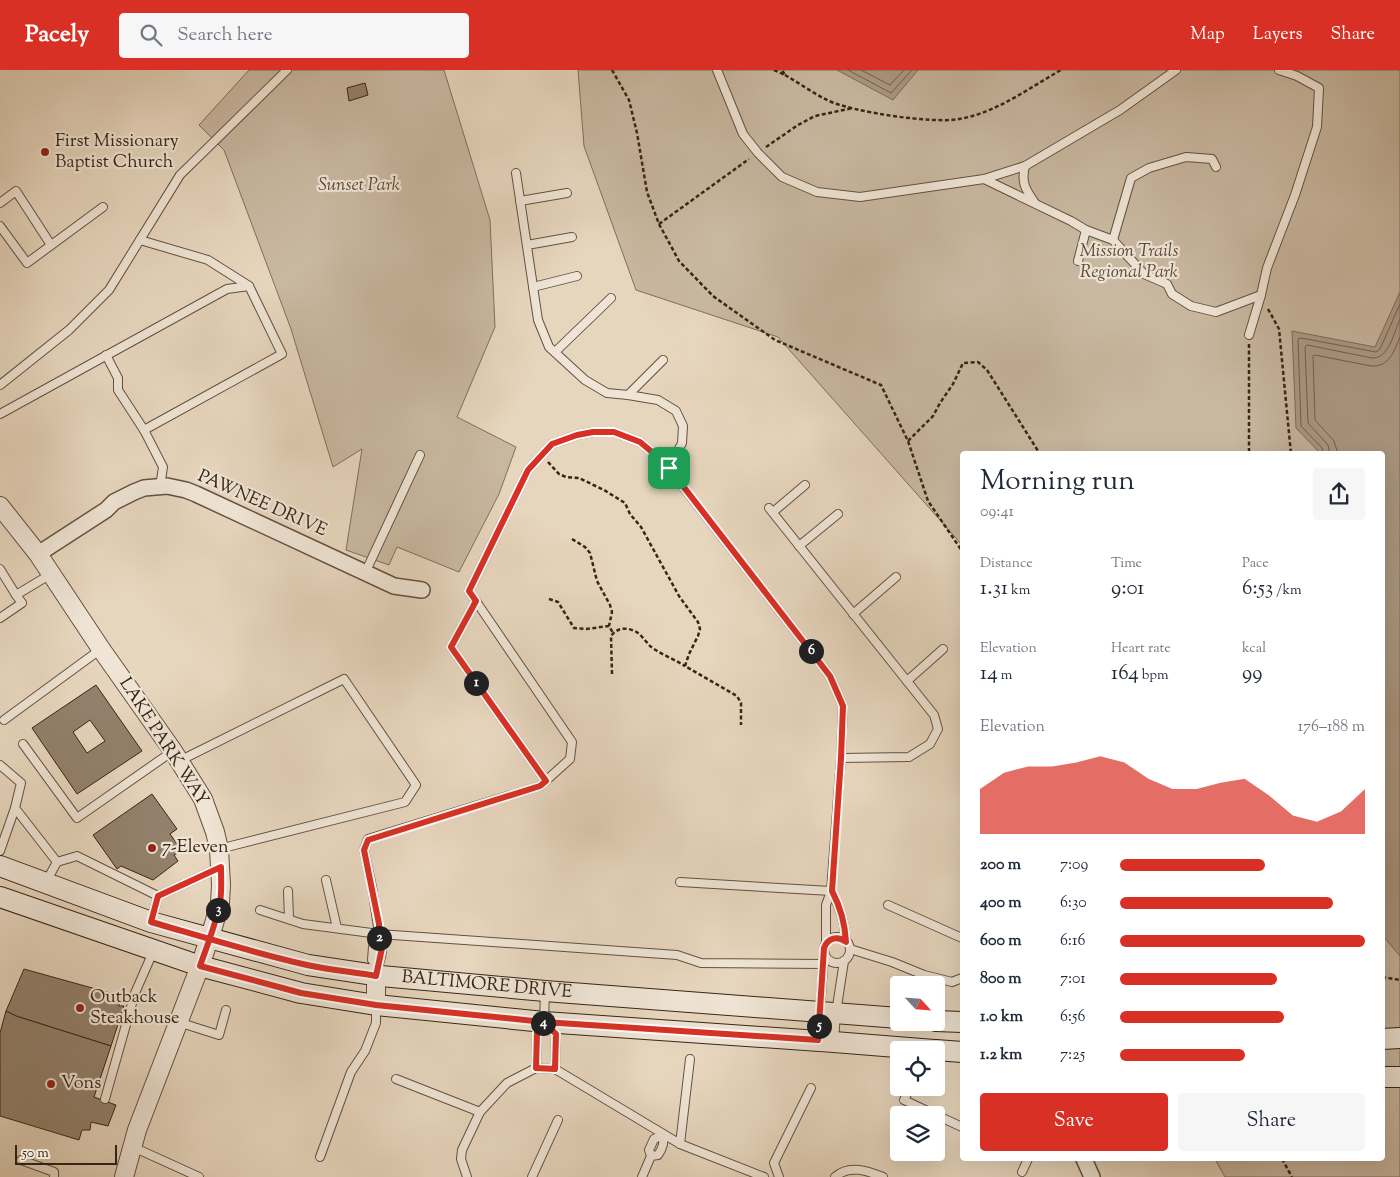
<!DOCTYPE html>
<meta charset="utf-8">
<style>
body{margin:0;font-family:"Sorts Mill Goudy",serif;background:#f6f6f7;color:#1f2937;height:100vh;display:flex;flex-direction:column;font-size:19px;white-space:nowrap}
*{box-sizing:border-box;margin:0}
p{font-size:16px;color:#747a83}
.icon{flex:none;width:28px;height:28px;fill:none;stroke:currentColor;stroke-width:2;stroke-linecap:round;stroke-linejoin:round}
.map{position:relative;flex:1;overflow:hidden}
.drawer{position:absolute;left:960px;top:381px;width:425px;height:710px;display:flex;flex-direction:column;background:#fff;border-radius:5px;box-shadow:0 5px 20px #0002}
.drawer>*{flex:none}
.needle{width:32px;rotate:116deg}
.tools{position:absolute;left:890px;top:906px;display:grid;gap:10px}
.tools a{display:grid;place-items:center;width:55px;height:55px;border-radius:5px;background:#fff;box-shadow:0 5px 20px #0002;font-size:25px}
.scale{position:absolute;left:15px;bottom:12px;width:102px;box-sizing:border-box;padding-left:5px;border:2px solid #382516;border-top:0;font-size:14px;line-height:18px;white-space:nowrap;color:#382516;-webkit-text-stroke:4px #efe4d5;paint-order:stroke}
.pin{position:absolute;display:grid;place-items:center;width:42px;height:42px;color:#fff;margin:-21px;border-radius:10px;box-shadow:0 2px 8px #0006}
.km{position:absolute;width:25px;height:25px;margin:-12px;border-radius:50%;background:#222;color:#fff;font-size:14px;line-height:25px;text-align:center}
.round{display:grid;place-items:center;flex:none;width:52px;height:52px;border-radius:5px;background:#f6f6f7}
.summary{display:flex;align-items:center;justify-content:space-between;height:85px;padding:0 20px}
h1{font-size:28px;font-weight:600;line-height:38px}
.metrics{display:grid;grid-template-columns:repeat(3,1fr);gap:8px;height:85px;padding:5px 20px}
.metrics div{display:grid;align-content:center}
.metrics b{font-size:21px;font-weight:600}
.metrics small{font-size:14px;font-weight:400}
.metrics p{font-size:14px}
.chart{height:140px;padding:10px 20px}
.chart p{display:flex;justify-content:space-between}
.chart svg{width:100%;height:90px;margin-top:5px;fill:#d93025;opacity:.7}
.action{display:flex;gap:10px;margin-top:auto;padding:10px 20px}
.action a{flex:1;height:58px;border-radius:5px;background:#d93025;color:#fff;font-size:20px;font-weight:600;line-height:58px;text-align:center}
.action a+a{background:#f6f6f7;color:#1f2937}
ul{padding:0 20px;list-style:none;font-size:16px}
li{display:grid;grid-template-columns:80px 60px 1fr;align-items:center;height:38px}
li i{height:12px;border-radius:6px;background:#d93025}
header{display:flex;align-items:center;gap:30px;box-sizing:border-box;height:70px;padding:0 25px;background:#d93025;color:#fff}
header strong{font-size:24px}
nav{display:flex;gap:28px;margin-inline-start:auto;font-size:18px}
.search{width:350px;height:45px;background:#f6f6f7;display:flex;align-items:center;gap:12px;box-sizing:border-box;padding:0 18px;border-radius:5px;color:#747a83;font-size:19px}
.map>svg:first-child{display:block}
.green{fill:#c9b8a1;stroke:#806e5c}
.water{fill:#ac9a85;stroke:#7e6b59}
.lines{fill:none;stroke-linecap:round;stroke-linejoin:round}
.shore{stroke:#72604e;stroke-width:1}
.building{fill:#93816d;stroke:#382516;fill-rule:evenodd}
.service-casing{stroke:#645140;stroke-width:10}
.minor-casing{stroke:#645140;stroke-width:18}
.tertiary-casing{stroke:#645140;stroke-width:20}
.secondary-casing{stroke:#382516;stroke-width:22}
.path{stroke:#382516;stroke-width:2.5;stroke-dasharray:4 2.5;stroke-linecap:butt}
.service{stroke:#efe4d5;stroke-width:8}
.minor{stroke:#efe4d5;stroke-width:15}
.tertiary{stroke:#efe4d5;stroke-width:18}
.secondary{stroke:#efe4d5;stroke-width:20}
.route-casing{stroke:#fff;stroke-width:10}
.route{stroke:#d93025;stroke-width:6}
.poi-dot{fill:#8f2418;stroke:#efe4d5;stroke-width:2}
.labels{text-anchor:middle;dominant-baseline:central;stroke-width:4.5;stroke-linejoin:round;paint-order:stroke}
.poi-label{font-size:18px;fill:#382516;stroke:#efe4d5;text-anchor:start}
.park-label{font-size:18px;font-style:italic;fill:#5c4a39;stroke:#efe4d5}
.street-label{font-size:18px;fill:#382516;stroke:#efe4d5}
</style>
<header>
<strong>Pacely</strong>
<div class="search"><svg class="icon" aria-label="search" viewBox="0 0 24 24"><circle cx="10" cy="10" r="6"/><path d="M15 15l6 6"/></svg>Search here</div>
<nav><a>Map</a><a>Layers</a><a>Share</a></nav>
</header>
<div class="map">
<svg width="1400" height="1107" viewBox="0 0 1400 1107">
<rect width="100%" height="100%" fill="#e7d6be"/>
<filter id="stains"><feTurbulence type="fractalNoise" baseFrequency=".004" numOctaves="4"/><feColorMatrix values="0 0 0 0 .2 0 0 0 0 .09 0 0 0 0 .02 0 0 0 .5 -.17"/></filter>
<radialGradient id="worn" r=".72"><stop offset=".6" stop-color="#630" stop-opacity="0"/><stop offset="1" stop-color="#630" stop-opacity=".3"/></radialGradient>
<g class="green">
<polygon points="249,0 444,0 490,150 495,257 457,347 516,377 499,424 459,502 397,477 389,495 346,480 362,379 333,397 291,259 224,80 199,55"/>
<polygon points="578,0 1400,0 1400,1107 1225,1107 1215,1089 1382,1089 1382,384 962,384 962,475 778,267 636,220 584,76"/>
</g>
<g class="water">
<polygon points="837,0 918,0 893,30"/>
<polygon points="1400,222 1400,886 1382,865 1382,384 1321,384 1296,358 1292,261 1375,277"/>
</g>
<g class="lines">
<g class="shore">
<polyline points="848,0 891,23 912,0"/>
<polyline points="861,0 890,15 904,0"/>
<polyline points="1324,384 1322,378 1301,356 1298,269 1301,268 1376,282 1380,279 1400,234"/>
<path d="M1330,384L1328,375L1308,353L1305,277L1307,275L1372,288C1389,289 1394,262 1400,249"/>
<path d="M1338,384L1334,371L1315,350L1313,286L1315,285L1371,296C1389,297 1394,282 1400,267"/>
</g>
</g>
<g class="building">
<polygon points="365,13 368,25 349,31 347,18"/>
<path d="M96,615L142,681L77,724L32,658ZM90,650L105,671L87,683L73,662Z"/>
<polygon points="152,724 177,759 170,764 182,781 174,785 178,791 153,810 121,796 117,799 93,765"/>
<polygon points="24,899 121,926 119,936 124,936 111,976 16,946 6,941"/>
<polygon points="6,941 16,946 111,976 94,1027 116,1035 108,1056 91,1052 90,1060 82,1060 79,1070 0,1046 0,963"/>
</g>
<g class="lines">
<defs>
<g id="service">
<polyline points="717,0 743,64 758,83 782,107 817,122 860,127 984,109 1025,96 1120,40 1176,0"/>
<path d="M1025,96C1021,112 1025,119 1035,133"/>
<polyline points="516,103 538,250 549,277 585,310 607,323 628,325 658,330 676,341 683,356 682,373 669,398"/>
<polyline points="984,109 1071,151 1086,160 1113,170 1144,204 1167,214 1172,224 1191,236 1216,242 1261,225 1267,198 1295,125 1317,57 1319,18 1297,6 1279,0"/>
<polyline points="520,131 567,123"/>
<polyline points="0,133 16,121 51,175"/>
<polyline points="0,156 27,193 103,137"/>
<polyline points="140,170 208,190 249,216"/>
<polyline points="1113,170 1131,108 1149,98 1186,87 1212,89 1216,97"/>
<polyline points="527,175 572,167"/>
<polyline points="1078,191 1086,160"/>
<polyline points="533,217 577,206"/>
<polyline points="1249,265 1261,225"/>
<polyline points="555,282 611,228"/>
<polyline points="106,285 118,308 118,320 144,360"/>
<polyline points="0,315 69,260 109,220 180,105 287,0"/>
<polyline points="628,325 663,290"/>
<polyline points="0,344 227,219 249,216 282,284 144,360 163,397 160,417"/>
<polyline points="769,438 934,645 938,659 930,674 909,687 841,688"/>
<polyline points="773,442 805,415"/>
<polyline points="799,476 838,444"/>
<polyline points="0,499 16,525 51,504"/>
<polyline points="366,501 420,385"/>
<polyline points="476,531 451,577 546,711"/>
<polyline points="853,544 896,507"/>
<polyline points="0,548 22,533 16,525"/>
<polyline points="907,611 943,579"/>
<polyline points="4,650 101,579"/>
<polyline points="23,674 77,748 173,681"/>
<polyline points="179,691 344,609 416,715 405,732 219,779"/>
<polyline points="0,695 21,713 15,738 57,792"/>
<polyline points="0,781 15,738"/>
<polyline points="326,810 337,858"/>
<polyline points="46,812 57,792 77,786 158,826"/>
<polyline points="680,812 831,821"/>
<polyline points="288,821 289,849"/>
<path d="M831,821C841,838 845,853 846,872"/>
<polyline points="888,835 962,868"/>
<path d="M260,840L303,854L379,864C379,870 382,874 382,880C382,889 377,896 376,905"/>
<polyline points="151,852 158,826 221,797"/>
<circle cx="837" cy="880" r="13"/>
<polyline points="850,879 892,892 924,905 952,912 962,908"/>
<polyline points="824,894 701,893 677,885 379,864 372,817 364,780 368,769 540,716 570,689 572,672 469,521 528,400 552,374 577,365 593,362 614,362 640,372 664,392 830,606 843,636 841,688 831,821 826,835 826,874"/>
<polyline points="377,897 372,890 373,877 379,871"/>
<polyline points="178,952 219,965 226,940"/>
<polyline points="549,957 556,964 555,999"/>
<polyline points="818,970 824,883"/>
<polyline points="834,971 836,943 844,891"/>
<polyline points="536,998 537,963 544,952 545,921"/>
<polyline points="396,1009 480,1042"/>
<polyline points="910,1018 904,1030 936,1045"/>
<polyline points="105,1029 135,923 153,882"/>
<polyline points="936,1045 962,1057"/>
<polyline points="680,1074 690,989"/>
<polyline points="133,1077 199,1107"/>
<polyline points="320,1087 351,1002 365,981 376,953 376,935"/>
<polyline points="21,1090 54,1102 54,1107"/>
<polyline points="1022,1102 1028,1089"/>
<polyline points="467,1107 461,1089 462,1080 480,1042 507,1013 536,998 555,999 680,1074 764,1107"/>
<polyline points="532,1107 558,1050"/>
<path d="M642,1107L651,1086L649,1080L654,1069L663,1065C664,1073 663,1078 658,1085L651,1086"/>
<polyline points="779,1107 774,1093 811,1018"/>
<path d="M835,1107C849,1094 868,1101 883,1107"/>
</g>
<g id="minor">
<polyline points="38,484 106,440 114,432 134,422 144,418 167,416 186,420 196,424 394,516 422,520"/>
<polyline points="1084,1089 1092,1107"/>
</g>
<g id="tertiary">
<polyline points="0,436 38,484 101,579 173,681 203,729 215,762 219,779 221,815 220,833 213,857 200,896 137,1060 124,1107"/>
<polyline points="376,906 376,935"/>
</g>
<g id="secondary">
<path id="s1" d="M0,796L151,852L308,895L381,906L545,921L899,948"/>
<polyline points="0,827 200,896 301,923 376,935 544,952 834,972 934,980"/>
<polyline points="936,951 962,952"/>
<polyline points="1382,969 1400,968"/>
<polyline points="936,980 962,982"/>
<polyline points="1382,1007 1400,1007"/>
</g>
</defs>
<use href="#service" class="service-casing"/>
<use href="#minor" class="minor-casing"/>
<use href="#tertiary" class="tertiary-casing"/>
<use href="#secondary" class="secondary-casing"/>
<g class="path">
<polyline points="612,0 629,30 637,63 647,122 659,154 679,191 713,226 775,270 881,315 908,371 928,431 962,481"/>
<polyline points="774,0 785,5 782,0"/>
<path d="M785,5C799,13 813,23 827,30C851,42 933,54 959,49C996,43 1029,18 1061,0"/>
<polyline points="766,77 798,55 815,46 853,38"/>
<polyline points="659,154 749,89"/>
<polyline points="1268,239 1279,259 1291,384"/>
<polyline points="1249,274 1249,384"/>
<polyline points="908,371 933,346 940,333 953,314 963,293 978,292 987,300 1040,384"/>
<polyline points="548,392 559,404 566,407 579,408 604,420 625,433 630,444 641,457 679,526 698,552 700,559 698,566 689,584 685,596 737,626 741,633 741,655"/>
<polyline points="572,469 585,477 590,483 597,511 610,535 612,542 609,556"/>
<polyline points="549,529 558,532 574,558 586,559 609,556 613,563"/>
<path d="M612,604L611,566C616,559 624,557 632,560C640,562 645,571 650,576C660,584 674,589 685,596"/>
<polyline points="1382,907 1400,910"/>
<polyline points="1282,1089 1292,1107"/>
</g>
<use href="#service" class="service"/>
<use href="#minor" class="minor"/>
<use href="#tertiary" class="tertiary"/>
<use href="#secondary" class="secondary"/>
</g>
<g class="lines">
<defs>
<path id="route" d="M669,398L664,392L640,372L614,362H593L577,365L552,374L528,400L469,521L476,531L451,577L546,711L540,716L368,770L364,780L379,854V871L382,878L376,906C353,902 330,900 307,895C254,883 203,867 151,852L158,826L221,797C221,809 222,821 220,832C216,854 207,876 200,896L301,923L376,935L544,952L537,963L536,998L555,999L556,964L544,952L818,970L824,878C828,868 837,865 846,872C845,853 841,838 832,821L841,688L843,636L830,606L669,398"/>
</defs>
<use href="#route" class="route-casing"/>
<use href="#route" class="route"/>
</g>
<g class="poi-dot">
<circle cx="45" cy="82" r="5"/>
<circle cx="152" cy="778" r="5"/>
<circle cx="80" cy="938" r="5"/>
<circle cx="51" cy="1014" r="5"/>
</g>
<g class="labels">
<g class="poi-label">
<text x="55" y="72">First Missionary<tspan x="55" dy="21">Baptist Church</tspan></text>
<text x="162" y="778">7-Eleven</text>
<text x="90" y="928">Outback<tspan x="90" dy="21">Steakhouse</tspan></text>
<text x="61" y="1014">Vons</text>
</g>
<g class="park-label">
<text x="359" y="116">Sunset Park</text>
<text x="1129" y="182">Mission Trails<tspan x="1129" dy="21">Regional Park</tspan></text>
</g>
<g class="street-label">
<text transform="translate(262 434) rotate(24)">PAWNEE DRIVE</text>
<text transform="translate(163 672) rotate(57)">LAKE PARK WAY</text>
<text stroke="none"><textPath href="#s1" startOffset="504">BALTIMORE DRIVE</textPath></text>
</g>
</g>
<rect width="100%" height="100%" filter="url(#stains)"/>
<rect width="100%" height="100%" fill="url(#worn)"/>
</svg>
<div class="tools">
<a><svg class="needle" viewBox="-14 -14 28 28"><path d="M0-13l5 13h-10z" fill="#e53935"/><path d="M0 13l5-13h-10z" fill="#747a83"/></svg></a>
<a><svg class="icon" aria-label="locate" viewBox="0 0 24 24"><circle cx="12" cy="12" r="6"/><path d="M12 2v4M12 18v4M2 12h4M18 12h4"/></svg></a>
<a><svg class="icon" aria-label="layers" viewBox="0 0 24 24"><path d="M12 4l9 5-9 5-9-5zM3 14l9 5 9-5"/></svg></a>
</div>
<div class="scale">50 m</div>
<div class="pin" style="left:669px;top:398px;background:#1e9e55"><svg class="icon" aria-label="arrive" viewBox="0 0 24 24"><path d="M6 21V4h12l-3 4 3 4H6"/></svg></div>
<b class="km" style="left:476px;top:613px">1</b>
<b class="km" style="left:379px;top:868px">2</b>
<b class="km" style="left:218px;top:840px">3</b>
<b class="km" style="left:543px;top:953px">4</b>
<b class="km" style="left:819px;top:956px">5</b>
<b class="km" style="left:811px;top:581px">6</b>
<section class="drawer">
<div class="summary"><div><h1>Morning run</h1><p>09:41</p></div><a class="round"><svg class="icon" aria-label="share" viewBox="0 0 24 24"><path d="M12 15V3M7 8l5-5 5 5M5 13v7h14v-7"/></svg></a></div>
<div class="metrics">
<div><p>Distance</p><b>1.31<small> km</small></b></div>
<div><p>Time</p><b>9:01</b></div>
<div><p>Pace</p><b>6:53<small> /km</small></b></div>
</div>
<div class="metrics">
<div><p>Elevation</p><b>14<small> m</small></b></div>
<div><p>Heart rate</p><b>164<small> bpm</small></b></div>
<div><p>kcal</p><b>99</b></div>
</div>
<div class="chart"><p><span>Elevation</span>176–188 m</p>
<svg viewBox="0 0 160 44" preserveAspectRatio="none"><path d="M0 44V22L10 14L20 11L30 11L40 9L50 6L60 9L70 17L80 22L90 22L100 19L110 17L120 25L130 35L140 38L150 33L160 22V44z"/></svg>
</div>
<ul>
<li><b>200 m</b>7:09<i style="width:59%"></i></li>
<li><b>400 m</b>6:30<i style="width:87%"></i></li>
<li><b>600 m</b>6:16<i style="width:100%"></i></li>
<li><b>800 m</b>7:01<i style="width:64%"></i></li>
<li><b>1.0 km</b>6:56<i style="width:67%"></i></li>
<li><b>1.2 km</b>7:25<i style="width:51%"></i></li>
</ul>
<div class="action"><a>Save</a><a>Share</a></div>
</section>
</div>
